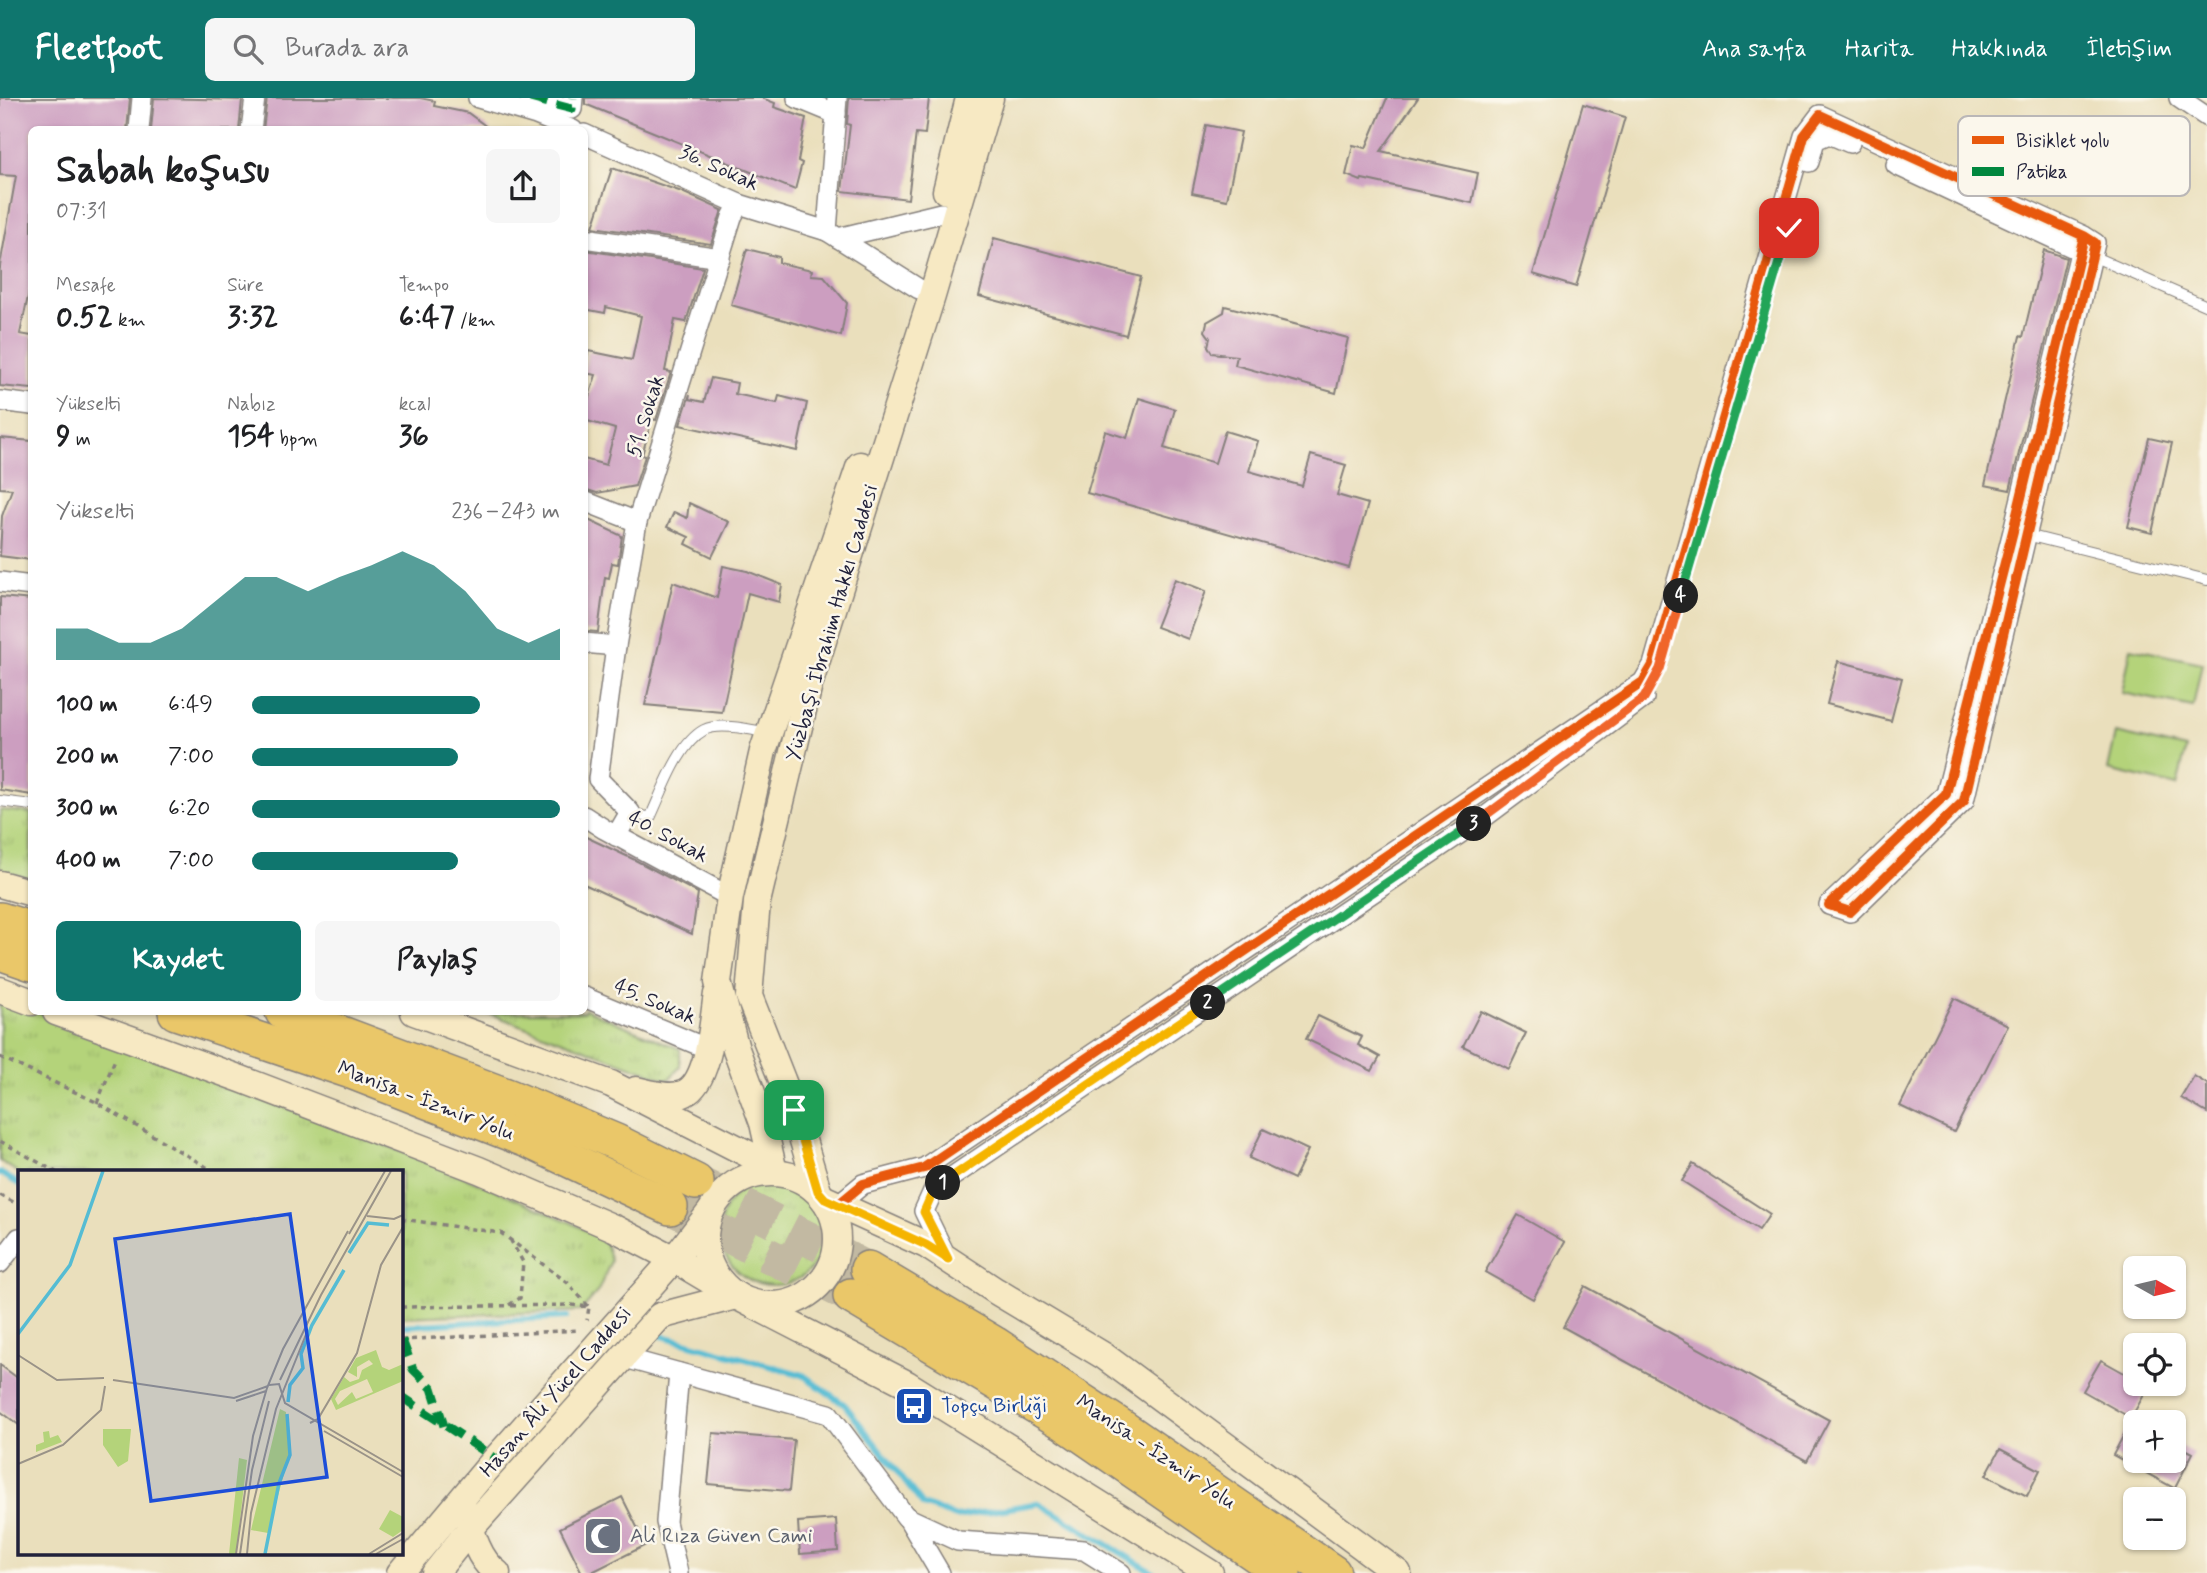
<!DOCTYPE html>
<html lang="tr">
<meta charset="utf-8">
<style>
body{margin:0;font-family:Mynerve,sans-serif;background:#f6f6f6;color:#202124;height:100vh;display:flex;flex-direction:column;font-size:26px;white-space:nowrap}
*{box-sizing:border-box;margin:0}
p{font-size:23px;color:#757577}
.icon{flex:none;width:38px;height:38px;fill:none;stroke:currentColor;stroke-width:2;stroke-linecap:round;stroke-linejoin:round}
.map{position:relative;flex:1;overflow:hidden}
.drawer{position:absolute;left:28px;top:28px;width:560px;height:889px;display:flex;flex-direction:column;background:#fff;border-radius:10px;box-shadow:0 2px 5px #0004}
.drawer>*{flex:none}
.needle{width:46px;rotate:98deg}
.controls{position:absolute;left:2123px;top:1158px;display:grid;gap:14px}
.controls a{display:grid;place-items:center;width:63px;height:63px;border-radius:10px;background:#fff;box-shadow:0 2px 5px #0004;font-size:35px}
.pin{position:absolute;display:grid;place-items:center;width:60px;height:60px;color:#fff;margin:-30px;border-radius:14px;box-shadow:0 4px 10px #0006}
.km{position:absolute;width:35px;height:35px;margin:-18px;border-radius:50%;background:#222;color:#fff;font-size:19px;line-height:35px;text-align:center}
.round{display:grid;place-items:center;flex:none;width:74px;height:74px;border-radius:10px;background:#f6f6f6}
.summary{display:flex;align-items:center;justify-content:space-between;height:119px;padding:0 28px}
h1{font-size:38px;font-weight:700;line-height:52px}
.figures{display:grid;grid-template-columns:repeat(3,1fr);gap:10px;height:119px;padding:7px 28px}
.figures div{display:grid;align-content:center}
.figures b{font-size:30px;font-weight:700}
.figures small{font-size:19px;font-weight:400}
.figures p{font-size:19px}
.chart{height:196px;padding:14px 28px}
.chart p{display:flex;justify-content:space-between}
.chart svg{width:100%;height:126px;margin-top:7px;fill:#0f766e;opacity:.7}
.cta{display:flex;gap:14px;margin-top:auto;padding:14px 28px}
.cta a{flex:1;height:80px;border-radius:10px;background:#0f766e;color:#fff;font-size:28px;font-weight:700;line-height:80px;text-align:center}
.cta a+a{background:#f6f6f6;color:#202124}
ul{padding:0 28px;list-style:none;font-size:23px}
li{display:grid;grid-template-columns:112px 84px 1fr;align-items:center;height:52px}
li i{height:18px;border-radius:9px;background:#0f766e}
header{display:flex;align-items:center;gap:42px;box-sizing:border-box;height:98px;padding:0 35px;background:#0f766e;color:#fff}
header strong{font-size:33px}
nav{display:flex;gap:38px;margin-inline-start:auto;font-size:24px}
.search{width:490px;height:63px;background:#f6f6f6;display:flex;align-items:center;gap:18px;box-sizing:border-box;padding:0 24px;border-radius:10px;color:#757577;font-size:26px}
.map>svg:first-child{display:block}
.grass{fill:url(#grass-tufts);stroke:#6b7a5a;stroke-width:2}
.pitch{fill:#b4d37a;stroke:#6b7a5a;stroke-width:2}
.lines{fill:none;stroke-linecap:round;stroke-linejoin:round}
.stream{stroke:#55bcd3;stroke-width:6}
.building{fill:#cc9ec0}
.highway-tunnel{stroke:#c2b9a2;stroke-width:35;stroke-dasharray:35 18;stroke-linecap:butt}
.lane-casing{stroke:#86807c;stroke-width:12}
.street-casing{stroke:#86807c;stroke-width:22}
.secondary-casing{stroke:#86807c;stroke-width:29}
.highway-casing{stroke:#86807c;stroke-width:38}
.path{stroke:#86807c;stroke-width:3.5;stroke-dasharray:5 5;stroke-linecap:butt}
.lane{stroke:#fff;stroke-width:10}
.street{stroke:#fff;stroke-width:19}
.secondary{stroke:#f7e9c3;stroke-width:26}
.highway{stroke:#eac769;stroke-width:35}
.quiet{stroke:#00873e;stroke-width:9;stroke-dasharray:18 9;stroke-linecap:butt}
.cycleway-casing{stroke:#fbf7ec;stroke-width:15}
.cycleway{stroke:#e8590c;stroke-width:10}
.split-1-casing{stroke:#fff;stroke-width:14}
.split-2-casing{stroke:#fff;stroke-width:14}
.split-3-casing{stroke:#fff;stroke-width:14}
.split-4-casing{stroke:#fff;stroke-width:14}
.split-5-casing{stroke:#fff;stroke-width:14}
.split-1{stroke:#f5b400;stroke-width:9}
.split-2{stroke:#f5b400;stroke-width:9}
.split-3{stroke:#22a559;stroke-width:9}
.split-4{stroke:#f0652b;stroke-width:9}
.split-5{stroke:#22a559;stroke-width:9}
.labels{text-anchor:middle;dominant-baseline:central;stroke-width:5;stroke-linejoin:round;paint-order:stroke}
.street-label{font-size:21px;fill:#22223b;stroke:#fbf7ec}
.transit-label{font-size:21px;fill:#164399;stroke:#fbf7ec;text-anchor:start}
.worship-label{font-size:21px;fill:#5b616d;stroke:#fbf7ec;text-anchor:start}
.inset-river{fill:none;stroke:#55bcd3;stroke-width:3.5}
.inset-road{fill:none;stroke:#9a9388;stroke-width:2}
.view{fill:#1d4ed8;fill-opacity:0.15;stroke:#1d4ed8;stroke-width:3.5}
.inset-edge{fill:none;stroke:#22223b;stroke-width:3.5}
.key{fill:#fbf7ec;stroke:#bab7b7;stroke-width:2}
.key-label{font-size:19px;fill:#22223b}
</style>
<header>
<strong>Fleetfoot</strong>
<div class="search"><svg class="icon" aria-label="search" viewBox="0 0 24 24"><circle cx="10" cy="10" r="6"/><path d="M15 15l6 6"/></svg>Burada ara</div>
<nav><a>Ana sayfa</a><a>Harita</a><a>Hakkında</a><a>İletişim</a></nav>
</header>
<div class="map">
<svg width="2207" height="1475" viewBox="0 0 2207 1475">
<defs>
<pattern id="grass-tufts" width="24" height="20" patternUnits="userSpaceOnUse" patternTransform="scale(1.75)"><rect width="24" height="20" fill="#b4d37a"/><path d="M3 7l-1-3M5 7V3M7 7l1-3M15 17l-1-3M17 17v-4M19 17l1-3" fill="none" stroke="#9ab56a"/></pattern>
</defs>
<rect width="100%" height="100%" fill="#fbf7ec"/>
<filter id="ink" filterUnits="userSpaceOnUse"><feTurbulence type="fractalNoise" baseFrequency=".0143" numOctaves="2"/><feDisplacementMap in="SourceGraphic" scale="14" xChannelSelector="R" yChannelSelector="G"/><feConvolveMatrix kernelMatrix="1 2 1 2 8 2 1 2 1" color-interpolation-filters="sRGB"/></filter>
<filter id="wash" filterUnits="userSpaceOnUse"><feTurbulence type="fractalNoise" baseFrequency=".00686" numOctaves="4" result="noise"/><feDisplacementMap in="SourceGraphic" scale="28" xChannelSelector="R" yChannelSelector="G"/><feGaussianBlur stdDeviation="1.57" result="paint"/><feColorMatrix in="noise" values="0 0 0 0 0 0 0 0 0 0 0 0 0 0 0 0 0 1.4 0 .05"/><feComposite in="paint" operator="in"/></filter>
<g filter="url(#wash)">
<rect width="100%" height="100%" fill="#eadfbc"/>
<g class="grass">
<polygon points="0,712 31,715 31,781 0,773"/>
<polygon points="0,899 437,1067 572,1125 604,1142 611,1163 598,1193 581,1213 401,1219 401,1074 19,1075 0,1063"/>
<polygon points="585,911 680,951 680,969 668,982 485,914 584,914"/>
<circle cx="773" cy="1134" r="53"/>
</g>
<g class="pitch">
<polygon points="2131,550 2202,565 2193,609 2122,595"/>
<polygon points="2116,635 2186,651 2177,688 2108,672"/>
</g>
<g class="lines">
<g class="stream">
<polyline points="0,1075 19,1086"/>
<polyline points="401,1228 567,1219"/>
<polyline points="659,1237 803,1277 845,1307 923,1407 956,1419 1039,1405 1154,1475"/>
</g>
</g>
<g id="blocks">
<g class="building">
<polygon points="0,0 130,0 127,32 32,32 32,180 20,236 32,238 32,291 0,288 0,168 16,78 0,77"/>
<polygon points="154,0 242,2 239,32 151,32"/>
<polygon points="267,0 420,0 435,3 434,8 468,15 491,32 263,32"/>
<polygon points="585,0 762,0 775,5 774,9 806,20 798,63 802,65 795,92 585,6"/>
<polygon points="849,0 929,0 925,36 916,35 908,101 842,93 850,27 847,26"/>
<polygon points="1387,0 1418,0 1381,53 1478,75 1472,105 1362,81 1361,83 1346,77 1353,47 1366,50"/>
<polygon points="1583,6 1625,19 1576,189 1533,176"/>
<polygon points="1206,27 1241,34 1227,102 1192,95"/>
<polygon points="612,70 682,94 722,112 711,146 593,129"/>
<polygon points="994,140 1141,179 1126,237 979,198"/>
<polygon points="747,151 779,159 779,165 812,172 811,177 824,178 847,205 841,238 731,207"/>
<polygon points="585,152 703,170 686,224 675,222 665,273 671,274 656,322 652,321 642,357 645,358 635,388 597,395 584,391 584,361 606,367 615,331 584,322 584,314 596,277 584,275 588,253 632,262 641,218 606,209 605,215 584,211"/>
<polygon points="2044,152 2066,160 2010,392 1985,387 2020,238 2023,239"/>
<polygon points="1225,208 1348,240 1336,295 1235,267 1237,258 1212,255 1208,248 1210,240 1205,233 1207,224 1224,214"/>
<polygon points="711,280 737,285 735,296 777,305 779,298 807,305 797,353 680,327 690,296 689,301 704,304"/>
<polygon points="1139,300 1175,311 1164,350 1215,365 1225,333 1258,343 1249,373 1302,388 1311,357 1346,367 1337,397 1368,406 1349,470 1087,395 1105,333 1127,340"/>
<polygon points="0,340 32,343 32,462 0,458 2,418 12,391 0,390"/>
<polygon points="2149,340 2172,345 2152,435 2128,429"/>
<polygon points="689,405 729,424 712,459 686,446 689,439 667,429 674,414 687,420"/>
<polygon points="584,420 622,438 618,466 612,465 609,480 605,479 598,534 584,533"/>
<polygon points="723,468 747,473 782,487 779,504 748,495 722,614 645,607 673,484 717,500"/>
<polygon points="1175,481 1206,493 1188,541 1156,529"/>
<polygon points="0,499 32,502 32,697 0,692"/>
<polygon points="1838,563 1902,580 1891,623 1827,606"/>
<polygon points="584,738 635,762 698,795 692,836 584,786"/>
<polygon points="1954,900 2008,927 1954,1034 1900,1008"/>
<polygon points="1481,913 1526,935 1509,971 1463,948"/>
<polygon points="1318,918 1362,939 1358,947 1380,959 1372,973 1306,941"/>
<polygon points="2194,978 2207,986 2207,1015 2181,1000"/>
<polygon points="1263,1031 1308,1052 1294,1081 1249,1060"/>
<polygon points="1693,1066 1770,1116 1759,1132 1682,1083"/>
<polygon points="1518,1117 1565,1144 1533,1201 1485,1174"/>
<polygon points="1585,1188 1829,1322 1807,1363 1563,1229"/>
<polygon points="2101,1262 2135,1281 2135,1286 2149,1288 2131,1320 2083,1293"/>
<polygon points="0,1267 19,1281 19,1327 0,1313"/>
<polygon points="2135,1316 2135,1363 2174,1363 2174,1345 2193,1355 2174,1392 2174,1390 2113,1357"/>
<polygon points="713,1335 794,1342 789,1393 708,1386"/>
<polygon points="2000,1351 2040,1372 2027,1398 1986,1377"/>
<polygon points="622,1399 646,1447 590,1475 582,1475 560,1430"/>
<polygon points="836,1421 838,1453 800,1456 798,1424"/>
</g>
</g>
</g>
<g filter="url(#ink)">
<use href="#blocks" fill-opacity="0" stroke="#86807c" stroke-width="2"/>
<g class="lines">
<g class="highway-tunnel">
<polyline points="696,1084 868,1171"/>
<polyline points="670,1109 851,1198"/>
</g>
<defs>
<g id="lane">
<polyline points="2090,157 2207,208"/>
<polyline points="2023,436 2207,482"/>
<polyline points="0,703 32,707"/>
<path d="M630,714L650,720C662,695 678,646 704,632C720,624 752,632 769,635"/>
</g>
<g id="street">
<polyline points="478,0 536,17 573,32"/>
<polyline points="530,0 572,11 573,0"/>
<polyline points="797,0 836,16"/>
<polyline points="2179,0 2207,19"/>
<polyline points="139,32 142,0"/>
<polyline points="251,32 255,0"/>
<polyline points="584,36 739,106 827,133 919,191"/>
<polyline points="1809,64 1815,42 1829,36 1850,45"/>
<polyline points="1896,67 2080,153"/>
<polyline points="827,133 837,0"/>
<polyline points="584,140 720,160"/>
<polyline points="838,140 941,115"/>
<polyline points="0,303 32,307"/>
<polyline points="584,403 637,424"/>
<polyline points="0,484 32,488"/>
<polyline points="584,545 616,548"/>
<polyline points="584,718 604,731 730,799"/>
<polyline points="616,738 630,714 598,681 616,548 637,424 732,119 739,106"/>
<polyline points="584,899 708,951"/>
<polyline points="840,1105 863,1086 924,1070 1643,584 1653,567 1804,38 1820,17 2084,138 2095,145 1964,703 1850,814 1829,807 1946,696 2013,433 2084,138"/>
<polyline points="947,1160 924,1113 934,1091 1486,718 1644,600"/>
<polyline points="0,1165 19,1140"/>
<polyline points="625,1260 829,1316 906,1419 958,1443 1084,1452 1121,1475"/>
<polyline points="907,1419 940,1475"/>
<polyline points="678,1475 666,1424 679,1275"/>
</g>
<g id="secondary">
<polyline points="946,93 969,0"/>
<polyline points="0,786 32,795"/>
<polyline points="0,892 32,904"/>
<polyline points="56,914 241,981 479,1072 614,1130 674,1161 736,1198 907,1286 1210,1475"/>
<polyline points="414,914 611,986 756,1060 774,1074"/>
<path d="M636,992C650,995 671,1002 685,995C710,983 713,920 717,896"/>
<polyline points="774,1074 763,1025 736,951 718,884 730,799 763,653 860,367"/>
<circle cx="771" cy="1141" r="66"/>
<polyline points="818,1093 794,1012 749,898 757,804 809,587 932,198 990,0"/>
<polyline points="825,1101 926,1147 996,1193 1104,1258 1398,1475"/>
<path d="M468,1416C471,1436 479,1462 497,1475"/>
<polyline points="400,1475 486,1372 674,1161 711,1113"/>
<polyline points="435,1475 470,1431 660,1218 736,1198"/>
</g>
<g id="highway">
<polyline points="0,822 32,832"/>
<polyline points="0,854 32,865"/>
<polyline points="176,914 351,973 530,1043 670,1109"/>
<polyline points="283,914 509,999 616,1044 696,1084"/>
<polyline points="868,1171 994,1246 1118,1327 1333,1475"/>
<polyline points="851,1198 1065,1325 1283,1475"/>
</g>
</defs>
<use href="#lane" class="lane-casing"/>
<use href="#street" class="street-casing"/>
<use href="#secondary" class="secondary-casing"/>
<use href="#highway" class="highway-casing"/>
<g class="path">
<polyline points="0,959 94,1003 215,1074"/>
<polyline points="97,1005 116,959"/>
<polyline points="0,1043 56,1074"/>
<polyline points="0,1097 19,1107"/>
<polyline points="401,1121 501,1135 568,1185 589,1209"/>
<polyline points="509,1207 520,1200 523,1164 511,1143"/>
<polyline points="401,1209 572,1207 589,1209 587,1222"/>
<polyline points="401,1242 578,1232"/>
</g>
<use href="#lane" class="lane"/>
<use href="#street" class="street"/>
<use href="#secondary" class="secondary"/>
<use href="#highway" class="highway"/>
<g class="quiet">
<polyline points="530,0 572,11 573,0"/>
<polyline points="402,1242 413,1271 432,1290 444,1328"/>
<polyline points="401,1298 496,1361"/>
</g>
<defs>
<polyline id="cycleway" points="840,1105 863,1086 924,1070 1643,584 1653,567 1804,38 1820,17 2084,138 2095,145 1964,703 1850,814 1829,807 1946,696 2013,433 2084,138"/>
</defs>
<use href="#cycleway" class="cycleway-casing"/>
<use href="#cycleway" class="cycleway"/>
</g>
</g>
<g class="lines" filter="url(#ink)">
<defs>
<polyline id="split-1" points="794,1012 818,1093 825,1101 926,1147 948,1161 924,1114 934,1091 943,1085"/>
<polyline id="split-2" points="943,1085 1208,905"/>
<polyline id="split-3" points="1208,905 1474,726"/>
<polyline id="split-4" points="1474,726 1644,600 1660,571 1681,498"/>
<polyline id="split-5" points="1681,498 1789,130"/>
</defs>
<use href="#split-1" class="split-1-casing"/>
<use href="#split-2" class="split-2-casing"/>
<use href="#split-3" class="split-3-casing"/>
<use href="#split-4" class="split-4-casing"/>
<use href="#split-5" class="split-5-casing"/>
<use href="#split-1" class="split-1"/>
<use href="#split-2" class="split-2"/>
<use href="#split-3" class="split-3"/>
<use href="#split-4" class="split-4"/>
<use href="#split-5" class="split-5"/>
</g>
<defs>
<symbol id="bus-square" viewBox="-11 -11 22 22"><rect x="-9" y="-9" width="18" height="18" rx="4" fill="#1a4fb4" stroke="#fbf7ec"/><path d="M-5-6H5V4H4V6H2V4H-2V6H-4V4H-5ZM-3.5-4V0h7V-4ZM-3.5 1.2v1.5H-2V1.2ZM2 1.2v1.5H3.5V1.2Z" fill="#fff"/></symbol>
<symbol id="mosque-square" viewBox="-11 -11 22 22"><rect x="-9" y="-9" width="18" height="18" rx="4" fill="#6b7280" stroke="#fbf7ec"/><path d="M3.5-4.9A6 6 0 1 0 3.5 4.9A5 5 0 1 1 3.5-4.9Z" fill="#fff"/></symbol>
</defs>
<g fill-rule="evenodd">
<use href="#bus-square" x="892" y="1286" width="44" height="44"/>
<use href="#mosque-square" x="581" y="1416" width="44" height="44"/>
</g>
<g class="labels">
<g class="street-label">
<text transform="translate(719 70) rotate(24)">36. Sokak</text>
<text transform="translate(646 318) rotate(-73)">51. Sokak</text>
<text transform="translate(832 525) rotate(-74)">Yüzbaşı İbrahim Hakkı Caddesi</text>
<text transform="translate(668 739) rotate(28)">40. Sokak</text>
<text transform="translate(655 904) rotate(23)">45. Sokak</text>
<text transform="translate(426 1003) rotate(21)">Manisa - İzmir Yolu</text>
<text transform="translate(556 1294) rotate(-49)">Hasan Âli Yücel Caddesi</text>
<text transform="translate(1156 1354) rotate(34)">Manisa - İzmir Yolu</text>
</g>
<g class="transit-label">
<text x="941" y="1308">Topçu Birliği</text>
</g>
<g class="worship-label">
<text x="630" y="1438">Ali Rıza Güven Cami</text>
</g>
</g>
<g transform="translate(18 1072)">
<rect width="385" height="385" fill="#eadfbc"/>
<path d="M358,180L364,197L371,200L385,194V211L318,240L313,229L326,207L332,212L341,209L344,200L355,194L351,190L339,197V207L330,202L338,188ZM349,209L355,222L338,229L334,222L320,235L317,229L322,221ZM262,239L268,242L271,285L250,363L233,360ZM85,259H113L110,291L100,297L85,275ZM31,261L32,268L40,265L44,272L18,282V275L26,272L25,262ZM221,288L229,290L218,384H211ZM372,340L385,347V360L375,367L361,359Z" fill="#b4d37a" fill-rule="evenodd"/>
<path class="inset-river" d="M331,83L350,53L371,55M0,164L52,95L85,1M270,232L272,215L285,198L283,184L294,155L326,100M247,384L261,313L272,285L269,244"/>
<path class="inset-road" d="M349,46L376,49L385,45M331,64L367,1M0,185L39,210L86,208M95,210L216,228L250,216M262,210L303,125L373,1M251,215L261,214L267,233L385,302M218,231L248,221M292,253L300,249L339,183L363,95L385,57M306,261L385,307M0,294L45,275L83,240L87,216M218,384L235,266L249,218L265,179L330,61M222,384L234,300L251,231M229,384L233,343L258,239L289,162M351,384L385,363M358,384L385,369"/>
<path class="view" d="M272,44L309,307L133,331L97,69Z"/>
<rect width="385" height="385" class="inset-edge"/>
</g>
<rect x="1958" y="18" width="232" height="80" rx="10" class="key"/>
<rect x="1972" y="38" width="32" height="8" fill="#e8590c"/>
<rect x="1972" y="69" width="32" height="9" fill="#00873e"/>
<g class="key-label">
<text x="2016" y="49">Bisiklet yolu</text>
<text x="2016" y="80">Patika</text>
</g>
</svg>
<div class="controls">
<a><svg class="needle" viewBox="-14 -14 28 28"><path d="M0-13l5 13h-10z" fill="#e53935"/><path d="M0 13l5-13h-10z" fill="#757577"/></svg></a>
<a><svg class="icon" aria-label="locate" viewBox="0 0 24 24"><circle cx="12" cy="12" r="6"/><path d="M12 2v4M12 18v4M2 12h4M18 12h4"/></svg></a>
<a>+</a>
<a>−</a>
</div>
<div class="pin" style="left:794px;top:1012px;background:#1e9e55"><svg class="icon" aria-label="arrive" viewBox="0 0 24 24"><path d="M6 21V4h12l-3 4 3 4H6"/></svg></div>
<div class="pin" style="left:1789px;top:130px;background:#d93025"><svg class="icon" aria-label="check" viewBox="0 0 24 24"><path d="M5 12l5 5 9-10"/></svg></div>
<b class="km" style="left:943px;top:1085px">1</b>
<b class="km" style="left:1208px;top:905px">2</b>
<b class="km" style="left:1474px;top:726px">3</b>
<b class="km" style="left:1681px;top:498px">4</b>
<section class="drawer">
<div class="summary"><div><h1>Sabah koşusu</h1><p>07:31</p></div><a class="round"><svg class="icon" aria-label="share" viewBox="0 0 24 24"><path d="M12 15V3M7 8l5-5 5 5M5 13v7h14v-7"/></svg></a></div>
<div class="figures">
<div><p>Mesafe</p><b>0.52<small> km</small></b></div>
<div><p>Süre</p><b>3:32</b></div>
<div><p>Tempo</p><b>6:47<small> /km</small></b></div>
</div>
<div class="figures">
<div><p>Yükselti</p><b>9<small> m</small></b></div>
<div><p>Nabız</p><b>154<small> bpm</small></b></div>
<div><p>kcal</p><b>36</b></div>
</div>
<div class="chart"><p><span>Yükselti</span>236–243 m</p>
<svg viewBox="0 0 160 44" preserveAspectRatio="none"><path d="M0 44V33L10 33L20 38L30 38L40 33L50 24L60 15L70 15L80 20L90 15L100 11L110 6L120 11L130 20L140 33L150 38L160 33V44z"/></svg>
</div>
<ul>
<li><b>100 m</b>6:49<i style="width:74%"></i></li>
<li><b>200 m</b>7:00<i style="width:67%"></i></li>
<li><b>300 m</b>6:20<i style="width:100%"></i></li>
<li><b>400 m</b>7:00<i style="width:67%"></i></li>
</ul>
<div class="cta"><a>Kaydet</a><a>Paylaş</a></div>
</section>
</div>
